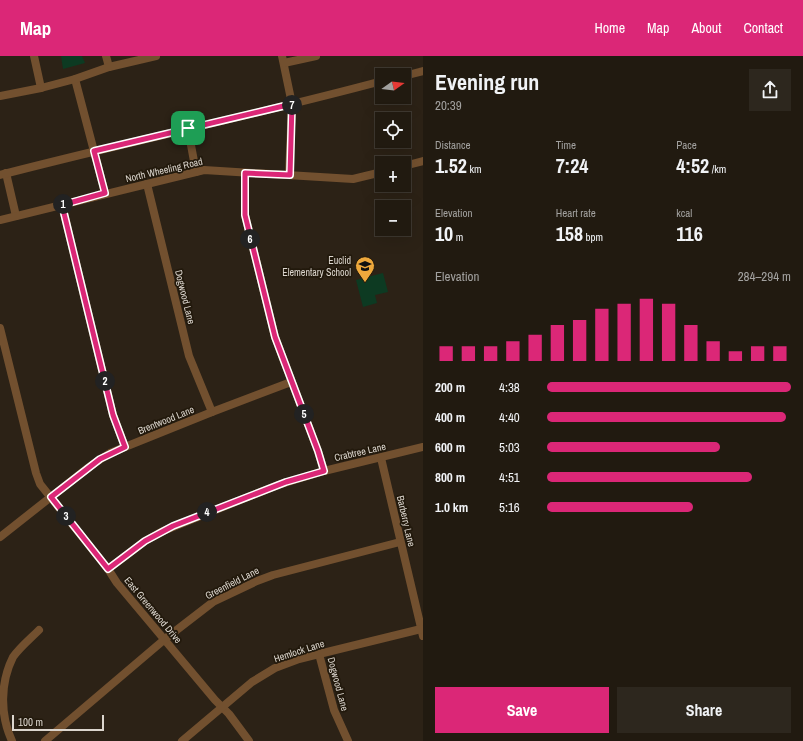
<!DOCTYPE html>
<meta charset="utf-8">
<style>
body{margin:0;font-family:"Archivo Narrow",sans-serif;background:#2d271e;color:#f1f3f6;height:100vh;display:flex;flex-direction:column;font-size:15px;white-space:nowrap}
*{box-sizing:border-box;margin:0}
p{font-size:13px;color:#a2a19f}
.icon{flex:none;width:22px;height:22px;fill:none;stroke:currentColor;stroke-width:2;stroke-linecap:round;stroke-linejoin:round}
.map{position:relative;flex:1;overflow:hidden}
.drawer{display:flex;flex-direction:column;background:#211a10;width:380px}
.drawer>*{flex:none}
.needle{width:26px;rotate:76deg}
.buttons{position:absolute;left:375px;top:12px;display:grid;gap:8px}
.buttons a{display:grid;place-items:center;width:36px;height:36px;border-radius:0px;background:#211a10;box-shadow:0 4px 16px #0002,0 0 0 1px #3e3830;font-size:20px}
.scale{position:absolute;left:12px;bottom:10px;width:92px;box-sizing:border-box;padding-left:4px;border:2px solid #dcd6ce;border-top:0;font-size:11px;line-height:14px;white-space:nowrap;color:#dcd6ce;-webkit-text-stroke:3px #22190c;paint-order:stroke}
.pin{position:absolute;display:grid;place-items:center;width:34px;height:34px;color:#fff;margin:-17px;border-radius:8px;box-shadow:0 2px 6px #0006}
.km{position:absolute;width:20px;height:20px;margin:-10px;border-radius:50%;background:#222;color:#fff;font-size:11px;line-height:20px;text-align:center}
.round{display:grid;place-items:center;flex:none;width:42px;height:42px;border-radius:0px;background:#2d271e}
.headline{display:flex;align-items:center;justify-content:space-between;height:68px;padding:0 12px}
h1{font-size:22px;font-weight:800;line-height:30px}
.stats{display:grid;grid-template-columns:repeat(3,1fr);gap:6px;height:68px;padding:4px 12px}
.stats div{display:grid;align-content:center}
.stats b{font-size:20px;font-weight:800}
.stats small{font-size:11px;font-weight:400}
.stats p{font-size:11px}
.chart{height:112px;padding:8px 12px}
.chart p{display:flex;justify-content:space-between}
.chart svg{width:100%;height:72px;margin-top:4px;stroke:#db2777;stroke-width:6}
.primary-button{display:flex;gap:8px;margin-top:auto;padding:8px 12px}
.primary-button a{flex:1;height:46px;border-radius:0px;background:#db2777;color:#fff;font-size:16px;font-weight:800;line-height:46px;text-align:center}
.primary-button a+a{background:#2d271e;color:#f1f3f6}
ul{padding:0 12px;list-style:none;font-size:13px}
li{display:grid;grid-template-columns:64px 48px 1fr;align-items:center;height:30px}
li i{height:10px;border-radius:5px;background:#db2777}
header{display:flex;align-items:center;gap:24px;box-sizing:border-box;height:56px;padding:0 20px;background:#db2777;color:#fff}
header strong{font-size:19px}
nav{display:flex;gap:22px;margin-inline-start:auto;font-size:14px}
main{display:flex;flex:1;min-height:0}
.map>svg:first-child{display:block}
.green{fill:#0d3a22}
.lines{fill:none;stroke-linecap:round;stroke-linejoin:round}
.minor{stroke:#72502f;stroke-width:8}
.route-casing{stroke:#fff;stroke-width:8}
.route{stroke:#db2777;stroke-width:5}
.labels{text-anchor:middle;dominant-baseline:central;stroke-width:3.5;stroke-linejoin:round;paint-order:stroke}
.street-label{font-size:10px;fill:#dcd6ce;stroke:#22190c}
.poi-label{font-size:10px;fill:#dcd6ce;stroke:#22190c;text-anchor:end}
</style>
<header>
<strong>Map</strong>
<nav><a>Home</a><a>Map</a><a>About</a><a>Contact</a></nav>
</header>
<main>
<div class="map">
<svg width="423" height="685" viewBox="0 0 423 685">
<rect width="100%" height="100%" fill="#2c2216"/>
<g class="green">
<polygon points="61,0 82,0 85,7 63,13"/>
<polygon points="383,217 388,236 375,239 377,247 363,251 356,224"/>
</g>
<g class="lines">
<g class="minor">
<polyline points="34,0 41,32"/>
<polyline points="106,0 109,11"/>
<polyline points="282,0 292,48 289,119"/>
<polyline points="284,7 316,0"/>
<polyline points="404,20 423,15"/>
<polyline points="75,23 105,137"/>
<polyline points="0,40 41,32 75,23 109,11 156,0"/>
<polyline points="188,73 196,116"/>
<polyline points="404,110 423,105"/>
<polyline points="6,117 16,160"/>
<polyline points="245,117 245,159 275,281 318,395 324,415"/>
<path d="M0,119C127,86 255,59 382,25"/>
<polyline points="147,128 189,300 212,356"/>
<polyline points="62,149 113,359 125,391"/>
<polyline points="0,164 204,114 353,123 382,116"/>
<polyline points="0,272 36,417 40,428 108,513 117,527 215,644 229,658 249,685"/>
<polyline points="381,402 423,580"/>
<polyline points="0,481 89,411 110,397 212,356 291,326"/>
<polyline points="108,513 145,485 163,475 278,429 324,415 423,391"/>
<polyline points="319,598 334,654 348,685"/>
<path d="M12,685C0,659 0,627 13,601C20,591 30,583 39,574"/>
<polyline points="45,685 165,583 213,546 257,525 273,519 400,486"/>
<polyline points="182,685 252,626 275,612 299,603 319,598 421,573"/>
</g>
</g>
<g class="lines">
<defs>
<polygon id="route" points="292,48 290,119 245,117 245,159 275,281 318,395 324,415 286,426 173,470 145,485 108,513 51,441 100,403 125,391 113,359 62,149 105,137 94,95"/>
</defs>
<use href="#route" class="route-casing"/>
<use href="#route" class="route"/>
</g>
<defs>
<symbol id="school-pin" viewBox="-11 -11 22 30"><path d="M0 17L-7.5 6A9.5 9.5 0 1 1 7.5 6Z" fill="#eea83c" stroke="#22190c"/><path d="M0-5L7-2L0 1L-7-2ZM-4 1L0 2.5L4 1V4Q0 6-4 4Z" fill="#111"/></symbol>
</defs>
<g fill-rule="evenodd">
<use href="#school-pin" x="354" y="199" width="22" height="30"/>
</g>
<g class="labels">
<g class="street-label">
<text transform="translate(164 114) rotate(-13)">North Wheeling Road</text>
<text transform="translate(185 241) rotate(76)">Dogwood Lane</text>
<text transform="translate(166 364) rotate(-22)">Brentwood Lane</text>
<text transform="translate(360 396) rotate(-13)">Crabtree Lane</text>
<text transform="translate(406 465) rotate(77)">Barberry Lane</text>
<text transform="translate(232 527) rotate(-27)">Greenfield Lane</text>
<text transform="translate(153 554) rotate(50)">East Greenwood Drive</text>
<text transform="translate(299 595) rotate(-18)">Hemlock Lane</text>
<text transform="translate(338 628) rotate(75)">Dogwood Lane</text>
</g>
<g class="poi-label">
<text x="351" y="204">Euclid<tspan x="351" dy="12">Elementary School</tspan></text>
</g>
</g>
</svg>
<div class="buttons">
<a><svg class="needle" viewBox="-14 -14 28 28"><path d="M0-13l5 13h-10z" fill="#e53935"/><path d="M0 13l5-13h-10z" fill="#a2a19f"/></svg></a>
<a><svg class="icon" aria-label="locate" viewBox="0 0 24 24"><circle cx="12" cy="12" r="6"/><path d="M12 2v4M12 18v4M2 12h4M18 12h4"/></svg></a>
<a>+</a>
<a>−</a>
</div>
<div class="scale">100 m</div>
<div class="pin" style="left:188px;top:72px;background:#1e9e55"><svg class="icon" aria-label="arrive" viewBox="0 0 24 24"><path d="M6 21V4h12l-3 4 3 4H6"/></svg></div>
<b class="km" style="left:63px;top:148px">1</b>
<b class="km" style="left:105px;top:325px">2</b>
<b class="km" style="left:66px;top:460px">3</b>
<b class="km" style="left:207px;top:456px">4</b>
<b class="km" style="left:304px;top:358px">5</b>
<b class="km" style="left:250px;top:183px">6</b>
<b class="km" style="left:292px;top:49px">7</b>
</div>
<section class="drawer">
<div class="headline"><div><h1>Evening run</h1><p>20:39</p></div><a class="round"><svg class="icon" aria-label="share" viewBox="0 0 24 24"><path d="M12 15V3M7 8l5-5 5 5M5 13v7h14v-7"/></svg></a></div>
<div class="stats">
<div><p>Distance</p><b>1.52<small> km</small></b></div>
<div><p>Time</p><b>7:24</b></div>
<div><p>Pace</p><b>4:52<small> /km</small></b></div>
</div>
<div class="stats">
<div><p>Elevation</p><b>10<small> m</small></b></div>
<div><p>Heart rate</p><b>158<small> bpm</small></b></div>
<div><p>kcal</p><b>116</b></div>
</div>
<div class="chart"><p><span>Elevation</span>284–294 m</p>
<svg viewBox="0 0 160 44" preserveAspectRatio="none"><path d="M5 44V35M15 44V35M25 44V35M35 44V32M45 44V28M55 44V22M65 44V19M75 44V12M85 44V9M95 44V6M105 44V9M115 44V22M125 44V32M135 44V38M145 44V35M155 44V35"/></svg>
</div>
<ul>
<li><b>200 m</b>4:38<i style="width:100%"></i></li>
<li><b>400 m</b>4:40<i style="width:98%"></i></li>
<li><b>600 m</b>5:03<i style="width:71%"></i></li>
<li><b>800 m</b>4:51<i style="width:84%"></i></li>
<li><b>1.0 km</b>5:16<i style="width:60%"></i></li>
</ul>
<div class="primary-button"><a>Save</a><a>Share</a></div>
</section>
</main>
